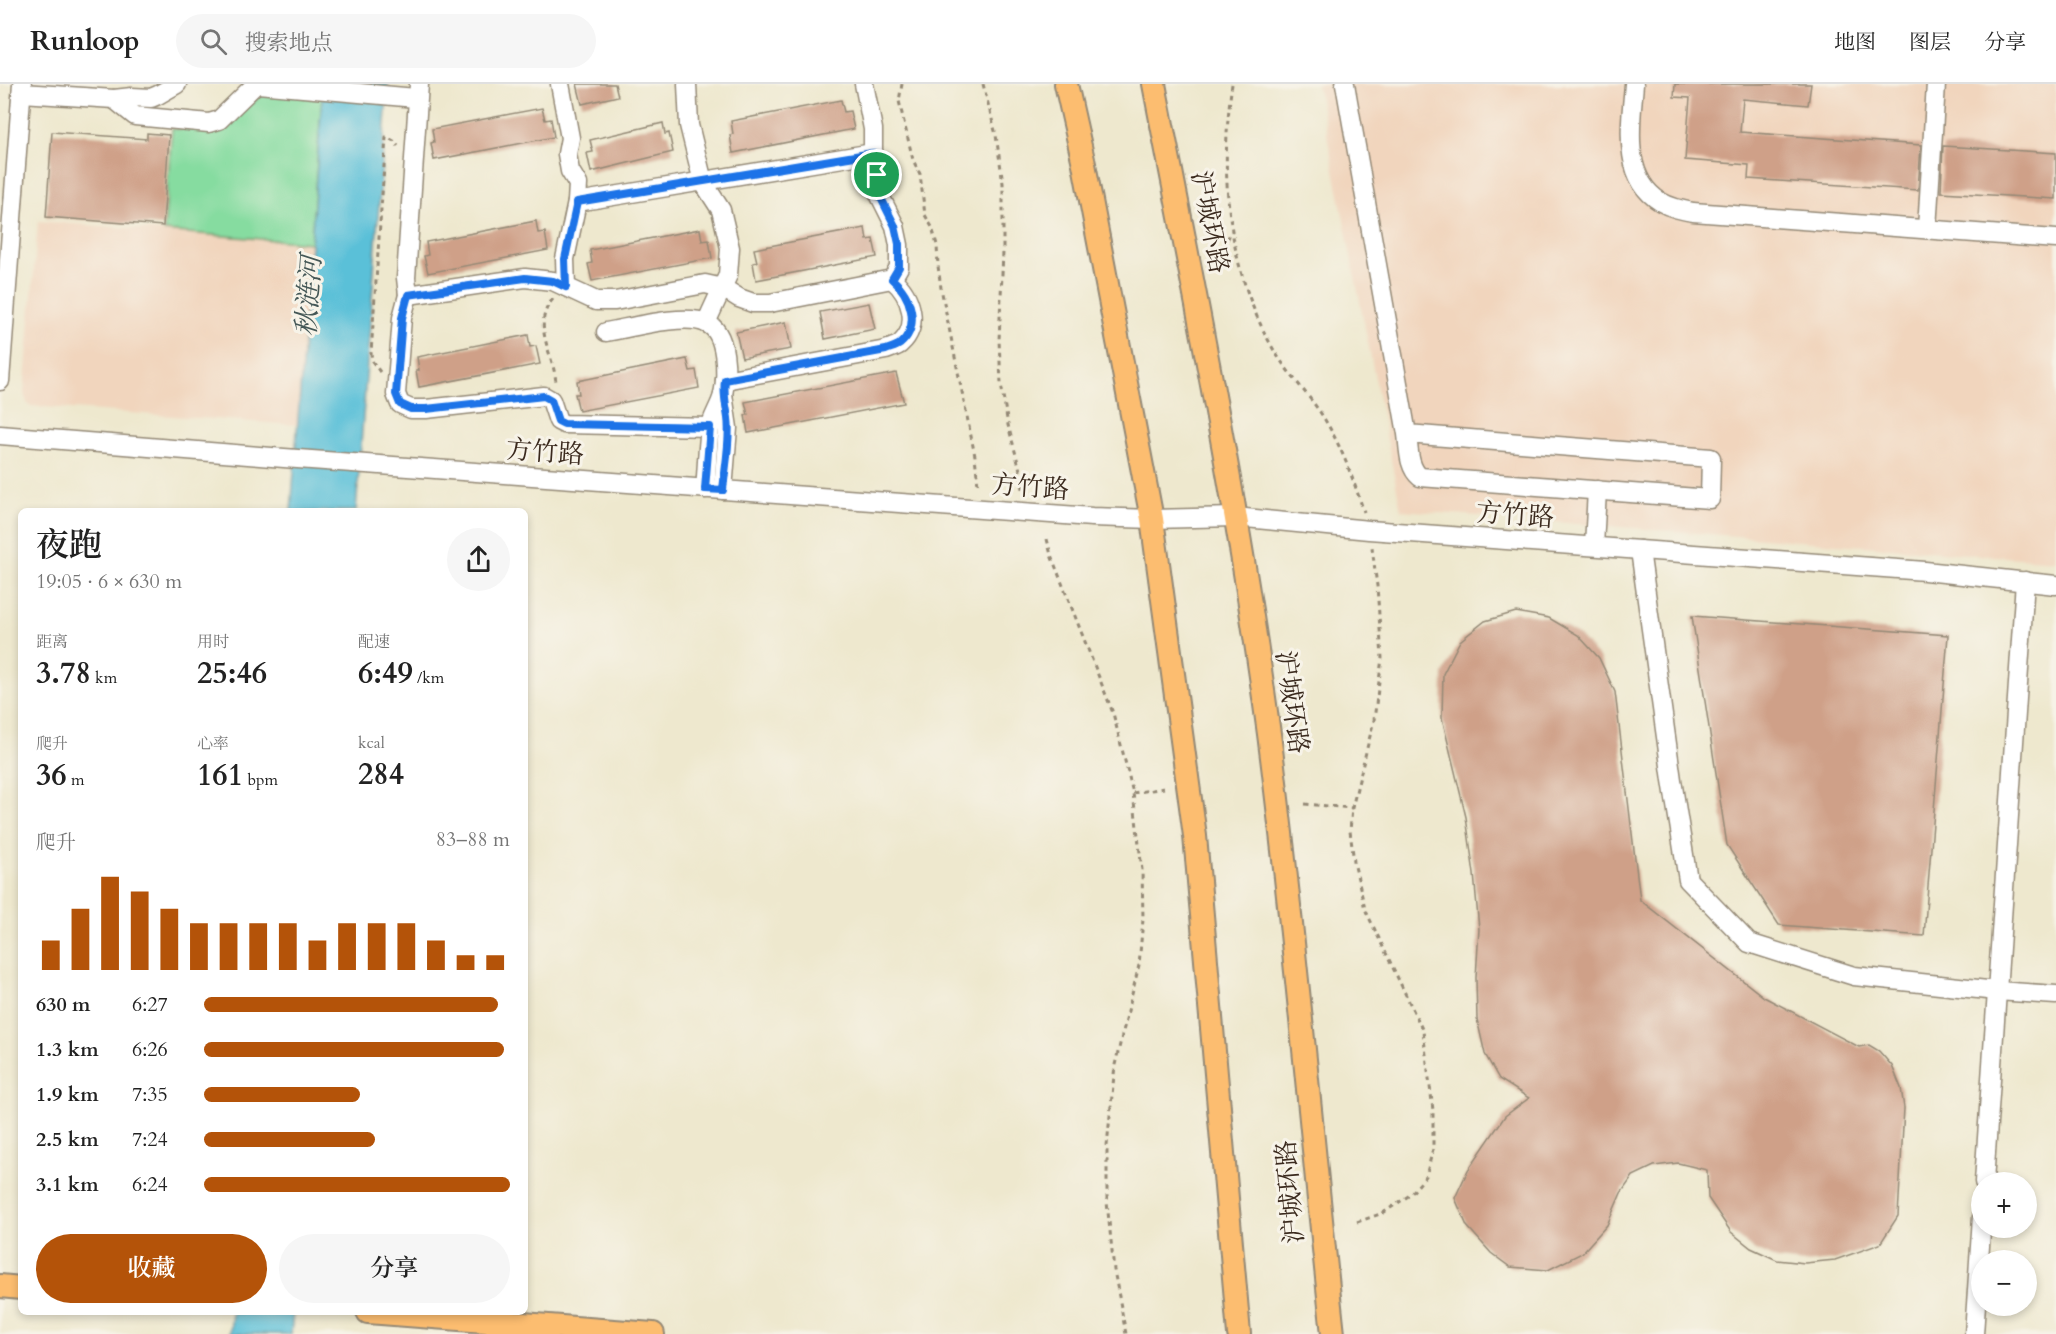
<!DOCTYPE html>
<html lang="zh">
<meta charset="utf-8">
<style>
body{margin:0;font-family:Cardo,"Noto Serif SC",serif;background:#f6f6f6;color:#222;height:100vh;display:flex;flex-direction:column;font-size:22px;white-space:nowrap}
*{box-sizing:border-box;margin:0}
p{font-size:20px;color:#767676}
.icon{flex:none;width:33px;height:33px;fill:none;stroke:currentColor;stroke-width:2;stroke-linecap:round;stroke-linejoin:round}
.map{position:relative;flex:1;overflow:hidden}
.details{position:absolute;left:18px;top:424px;width:510px;height:807px;display:flex;flex-direction:column;background:#fff;border-radius:9px;box-shadow:0 3px 9px #0003}
.details>*{flex:none}
.fabs{position:absolute;left:1971px;top:1088px;display:grid;gap:12px}
.fabs a{display:grid;place-items:center;width:66px;height:66px;border-radius:50%;background:#fff;box-shadow:0 3px 9px #0003;font-size:30px}
.pin{position:absolute;display:grid;place-items:center;width:51px;height:51px;color:#fff;margin:-26px;border:3px solid #fff;border-radius:50%;box-shadow:0 2px 6px #0007}
.round{display:grid;place-items:center;flex:none;width:63px;height:63px;border-radius:32px;background:#f6f6f6}
.headline{display:flex;align-items:center;justify-content:space-between;height:102px;padding:0 18px}
h1{font-size:33px;font-weight:600;line-height:45px}
.stats{display:grid;grid-template-columns:repeat(3,1fr);gap:9px;height:102px;padding:6px 18px}
.stats div{display:grid;align-content:center}
.stats b{font-size:30px;font-weight:600}
.stats small{font-size:16px;font-weight:400}
.stats p{font-size:16px}
.chart{height:168px;padding:12px 18px}
.chart p{display:flex;justify-content:space-between}
.chart svg{width:100%;height:108px;margin-top:6px;stroke:#b45309;stroke-width:6}
.action{display:flex;gap:12px;margin-top:auto;padding:12px 18px}
.action a{flex:1;height:69px;border-radius:36px;background:#b45309;color:#fff;font-size:24px;font-weight:600;line-height:69px;text-align:center}
.action a+a{background:#f6f6f6;color:#222}
ul{padding:0 18px;list-style:none;font-size:20px}
li{display:grid;grid-template-columns:96px 72px 1fr;align-items:center;height:45px}
li i{height:15px;border-radius:8px;background:#b45309}
header{display:flex;align-items:center;gap:36px;box-sizing:border-box;height:84px;padding:0 30px;background:#fff;border-bottom:2px solid #e0e0e0}
header strong{font-size:28px}
nav{display:flex;gap:33px;margin-inline-start:auto;font-size:21px}
.search{width:420px;height:54px;background:#f6f6f6;display:flex;align-items:center;gap:15px;box-sizing:border-box;padding:0 21px;border-radius:33px;color:#767676;font-size:22px}
.map>svg:first-child{display:block}
.built{fill:#f1d5bd}
.green{fill:#86dca0;stroke:#60835f;stroke-width:1.5}
.water{fill:#5ac0d8;stroke:#4a757b;stroke-width:1.5}
.building{fill:#cfa088}
.lines{fill:none;stroke-linecap:round;stroke-linejoin:round}
.minor-casing{stroke:#948976;stroke-width:21}
.major-casing{stroke:#948976;stroke-width:26}
.path{stroke:#948976;stroke-width:3;stroke-dasharray:4.5 4.5;stroke-linecap:butt}
.minor{stroke:#fff;stroke-width:18}
.major{stroke:#fcbd6f;stroke-width:22}
.route-casing{stroke:#fff;stroke-width:12}
.route{stroke:#1a73e8;stroke-width:8}
.labels{text-anchor:middle;dominant-baseline:central;stroke-width:6;stroke-linejoin:round;paint-order:stroke}
.street-label{font-size:26px;fill:#3b2a1e;stroke:#f7f3e8}
.water-label{font-size:27px;font-style:italic;fill:#445756;stroke:#f7f3e8}
</style>
<header>
<strong>Runloop</strong>
<div class="search"><svg class="icon" aria-label="search" viewBox="0 0 24 24"><circle cx="10" cy="10" r="6"/><path d="M15 15l6 6"/></svg>搜索地点</div>
<nav><a>地图</a><a>图层</a><a>分享</a></nav>
</header>
<div class="map">
<svg width="2056" height="1250" viewBox="0 0 2056 1250">
<rect width="100%" height="100%" fill="#f7f3e8"/>
<filter id="ink" filterUnits="userSpaceOnUse"><feTurbulence type="fractalNoise" baseFrequency=".0167" numOctaves="2"/><feDisplacementMap in="SourceGraphic" scale="12" xChannelSelector="R" yChannelSelector="G"/><feConvolveMatrix kernelMatrix="1 2 1 2 8 2 1 2 1" color-interpolation-filters="sRGB"/></filter>
<filter id="wash" filterUnits="userSpaceOnUse"><feTurbulence type="fractalNoise" baseFrequency=".008" numOctaves="4" result="noise"/><feDisplacementMap in="SourceGraphic" scale="24" xChannelSelector="R" yChannelSelector="G"/><feGaussianBlur stdDeviation="1.35" result="paint"/><feColorMatrix in="noise" values="0 0 0 0 0 0 0 0 0 0 0 0 0 0 0 0 0 1.4 0 .05"/><feComposite in="paint" operator="in"/></filter>
<g filter="url(#wash)">
<rect width="100%" height="100%" fill="#eee8ce"/>
<g class="built">
<polygon points="1317,0 2056,0 2056,477 1401,426"/>
<polygon points="38,137 311,159 298,341 31,322 27,319 24,309"/>
</g>
<polygon class="green" points="265,8 322,13 311,159 164,147 172,45 220,45"/>
<g class="water">
<polygon points="323,0 388,0 356,427 291,428"/>
<polygon points="232,1229 293,1229 291,1250 230,1250"/>
</g>
<g id="blocks">
<g class="building">
<polygon points="577,0 615,0 618,12 582,20"/>
<polygon points="1675,0 1811,0 1808,21 1743,15 1740,48 1921,61 1918,106 1748,95 1749,81 1685,76 1690,14 1674,13"/>
<polygon points="841,16 844,28 850,27 854,45 733,69 730,51 733,50 731,37"/>
<polygon points="542,24 545,36 551,35 554,53 434,76 431,59 434,58 432,45"/>
<polygon points="663,39 665,50 669,49 673,68 591,88 587,69 593,68 590,56"/>
<polygon points="52,48 147,55 147,49 169,51 163,142 46,133"/>
<polygon points="1943,62 2056,69 2056,115 1941,108"/>
<polygon points="536,137 538,149 545,148 548,166 428,189 424,172 428,171 426,158"/>
<polygon points="865,144 867,156 873,155 877,173 756,196 753,179 757,178 754,165"/>
<polygon points="700,145 702,157 709,156 712,174 592,197 588,180 592,179 590,166"/>
<polygon points="869,219 875,245 825,255 820,228"/>
<polygon points="786,238 791,265 742,274 736,248"/>
<polygon points="528,251 530,263 536,262 540,280 419,303 416,286 419,286 417,273"/>
<polygon points="687,275 690,287 696,286 699,304 579,327 575,310 579,310 577,297"/>
<polygon points="896,289 904,319 748,349 745,331 748,331 745,318"/>
<polygon points="1516,528 1549,534 1578,551 1599,574 1615,608 1640,816 1764,913 1859,963 1869,961 1879,967 1892,982 1901,1004 1904,1024 1898,1132 1880,1160 1835,1176 1805,1179 1777,1176 1751,1164 1731,1148 1708,1114 1707,1086 1678,1079 1654,1082 1633,1092 1621,1109 1607,1141 1582,1169 1548,1186 1510,1183 1491,1169 1467,1142 1455,1114 1468,1086 1505,1032 1529,1014 1499,995 1485,970 1477,935 1476,894 1479,845 1474,790 1466,733 1442,634 1443,590 1460,557 1485,537"/>
<polygon points="1692,532 1948,551 1924,852 1779,841 1727,761"/>
</g>
</g>
</g>
<g filter="url(#ink)">
<use href="#blocks" fill-opacity="0" stroke="#948976" stroke-width="1.5"/>
<g class="lines">
<defs>
<g id="minor">
<polyline points="258,0 416,14"/>
<polyline points="419,0 406,194 408,211 402,234 396,310 400,320 411,325 426,325 544,312 551,316 558,337 564,340 710,343"/>
<polyline points="560,0 570,54 567,70 570,87 578,100 577,118 565,175 566,203"/>
<polyline points="687,0 689,41 703,98 721,126 730,164 728,191 706,239"/>
<path d="M1345,0L1407,350L1711,374L1710,415L1420,393C1408,383 1409,365 1407,350"/>
<path d="M1634,0C1631,39 1621,94 1661,118C1671,124 1682,126 1693,128L2056,155"/>
<polyline points="22,9 114,15 132,13 151,14 158,11 177,0"/>
<polyline points="114,15 135,32 209,39 219,36 256,0"/>
<polyline points="577,118 873,69"/>
<polyline points="1927,145 1936,0"/>
<polyline points="408,211 525,194 553,197 596,217 615,217 705,200 723,204 739,214 753,219 770,219 892,195 899,183 899,161 895,142 878,108 873,69 873,45 864,0"/>
<path d="M606,248C630,244 684,229 706,239C728,248 727,291 723,311C720,323 712,333 710,345C707,365 707,385 705,405"/>
<path d="M725,296L886,266C890,264 896,263 900,260C921,242 911,211 892,195"/>
<polyline points="0,297 22,0"/>
<polyline points="0,351 284,374 1092,433 1152,435 1235,433 1369,446 1925,487 2056,501"/>
<polyline points="723,406 728,344 723,310"/>
<polyline points="1594,462 1597,406"/>
<polyline points="1640,466 1672,696 1688,796 1749,859 1854,892 1997,907 2056,911"/>
<polyline points="1984,1098 2025,497"/>
<polyline points="1974,1250 1982,1133"/>
</g>
<g id="major">
<polyline points="1066,0 1084,80 1152,435 1195,752 1239,1250"/>
<path d="M1154,0C1196,216 1240,432 1269,650C1295,850 1311,1050 1333,1250"/>
<polyline points="0,1202 21,1204"/>
<polyline points="368,1228 653,1250"/>
</g>
</defs>
<use href="#minor" class="minor-casing"/>
<use href="#major" class="major-casing"/>
<g class="path">
<polyline points="902,0 899,17 913,76 920,90 925,131 932,143 937,161 938,182 941,204 975,372 978,401"/>
<polyline points="983,0 996,51 1003,99 1003,168 999,256 1001,300 1008,341 1020,386 1023,405"/>
<path d="M1232,0C1219,88 1227,182 1271,261C1284,285 1304,305 1320,328C1341,360 1352,392 1364,428"/>
<polyline points="1218,171 1232,147"/>
<path d="M553,215C530,241 555,271 556,300"/>
<polyline points="380,288 372,277 371,269 386,53 394,57 398,62"/>
<polyline points="1047,455 1051,471 1113,629 1133,709 1142,786 1143,835 1139,881 1115,981 1107,1062 1107,1118 1114,1186 1126,1250"/>
<polyline points="1133,709 1164,704"/>
<polyline points="1305,720 1352,724"/>
<polyline points="1357,1138 1383,1129 1410,1111 1426,1092 1433,1065 1433,1026 1423,947 1365,825 1354,778 1350,747 1352,724 1374,636 1382,574 1377,502 1372,463"/>
</g>
<use href="#minor" class="minor"/>
<use href="#major" class="major"/>
</g>
</g>
<g class="lines" filter="url(#ink)">
<defs>
<path id="route" d="M873,69L878,108L895,142L899,160V183L892,195C911,211 921,242 900,260C896,263 890,264 886,266L725,296C723,310 726,320 728,334C731,354 725,385 723,406L705,405L710,343L564,340L558,337L551,316L544,312L426,325H411L400,320L396,310L402,234L408,211L525,194L553,197L566,203L565,175L577,118Z"/>
</defs>
<use href="#route" class="route-casing"/>
<use href="#route" class="route"/>
</g>
<g class="labels">
<g class="street-label">
<text transform="translate(1210 138) rotate(79)">沪城环路</text>
<text transform="translate(545 368) rotate(4)">方竹路</text>
<text transform="translate(1030 403) rotate(4)">方竹路</text>
<text transform="translate(1515 431) rotate(4)">方竹路</text>
<text transform="translate(1292 618) rotate(82)">沪城环路</text>
<text transform="translate(1290 1108) rotate(-95)">沪城环路</text>
</g>
<g class="water-label">
<text transform="translate(309 212) rotate(-86)">秋涟河</text>
</g>
</g>
</svg>
<div class="fabs">
<a>+</a>
<a>−</a>
</div>
<div class="pin" style="left:877px;top:91px;background:#1e9e55"><svg class="icon" aria-label="arrive" viewBox="0 0 24 24"><path d="M6 21V4h12l-3 4 3 4H6"/></svg></div>
<section class="details">
<div class="headline"><div><h1>夜跑</h1><p>19:05 · 6 × 630 m</p></div><a class="round"><svg class="icon" aria-label="share" viewBox="0 0 24 24"><path d="M12 15V3M7 8l5-5 5 5M5 13v7h14v-7"/></svg></a></div>
<div class="stats">
<div><p>距离</p><b>3.78<small> km</small></b></div>
<div><p>用时</p><b>25:46</b></div>
<div><p>配速</p><b>6:49<small> /km</small></b></div>
</div>
<div class="stats">
<div><p>爬升</p><b>36<small> m</small></b></div>
<div><p>心率</p><b>161<small> bpm</small></b></div>
<div><p>kcal</p><b>284</b></div>
</div>
<div class="chart"><p><span>爬升</span>83–88 m</p>
<svg viewBox="0 0 160 44" preserveAspectRatio="none"><path d="M5 44V32M15 44V19M25 44V6M35 44V12M45 44V19M55 44V25M65 44V25M75 44V25M85 44V25M95 44V32M105 44V25M115 44V25M125 44V25M135 44V32M145 44V38M155 44V38"/></svg>
</div>
<ul>
<li><b>630 m</b>6:27<i style="width:96%"></i></li>
<li><b>1.3 km</b>6:26<i style="width:98%"></i></li>
<li><b>1.9 km</b>7:35<i style="width:51%"></i></li>
<li><b>2.5 km</b>7:24<i style="width:56%"></i></li>
<li><b>3.1 km</b>6:24<i style="width:100%"></i></li>
</ul>
<div class="action"><a>收藏</a><a>分享</a></div>
</section>
</div>
